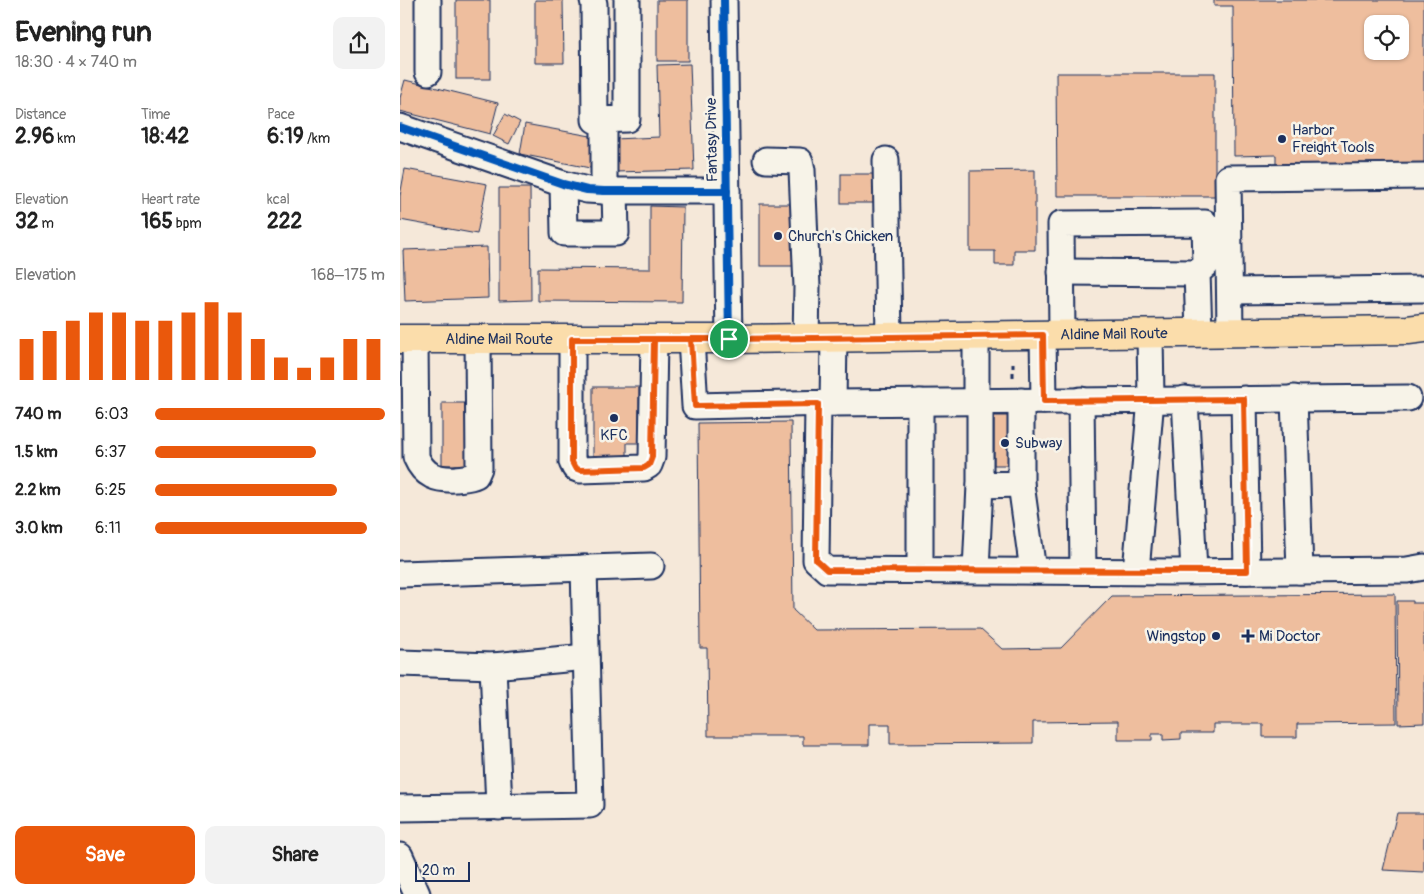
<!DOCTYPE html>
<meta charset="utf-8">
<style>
body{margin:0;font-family:Pangolin,sans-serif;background:#f2f2f2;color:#222;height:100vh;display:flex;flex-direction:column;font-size:19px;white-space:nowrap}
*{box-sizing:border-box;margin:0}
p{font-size:16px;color:#767676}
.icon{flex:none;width:28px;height:28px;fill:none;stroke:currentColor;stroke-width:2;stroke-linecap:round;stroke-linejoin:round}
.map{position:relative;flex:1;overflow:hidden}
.drawer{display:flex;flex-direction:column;background:#fff;width:400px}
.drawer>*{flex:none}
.tools{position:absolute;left:964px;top:15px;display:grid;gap:10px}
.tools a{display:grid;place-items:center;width:45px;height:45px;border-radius:10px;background:#fff;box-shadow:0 1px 4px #0004;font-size:25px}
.scale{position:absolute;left:15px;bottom:12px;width:55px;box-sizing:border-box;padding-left:5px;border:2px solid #1b2f5e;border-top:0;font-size:14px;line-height:18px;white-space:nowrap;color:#1b2f5e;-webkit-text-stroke:4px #f7f3e8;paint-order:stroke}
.pin{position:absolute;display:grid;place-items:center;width:42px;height:42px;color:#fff;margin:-21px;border:2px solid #fff;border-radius:50%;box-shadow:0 1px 5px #0007}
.round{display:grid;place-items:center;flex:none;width:52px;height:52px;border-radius:10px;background:#f2f2f2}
.overview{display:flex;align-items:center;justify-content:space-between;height:85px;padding:0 15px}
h1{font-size:28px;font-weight:700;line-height:38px}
.figures{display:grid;grid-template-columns:repeat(3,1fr);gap:8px;height:85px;padding:5px 15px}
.figures div{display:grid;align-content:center}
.figures b{font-size:21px;font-weight:700}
.figures small{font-size:14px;font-weight:400}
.figures p{font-size:14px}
.chart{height:140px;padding:10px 15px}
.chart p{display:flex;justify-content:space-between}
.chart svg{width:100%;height:90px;margin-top:5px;stroke:#ea580c;stroke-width:6}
.action{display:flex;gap:10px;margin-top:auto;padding:10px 15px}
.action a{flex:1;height:58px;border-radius:10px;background:#ea580c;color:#fff;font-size:20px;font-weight:700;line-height:58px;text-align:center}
.action a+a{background:#f2f2f2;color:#222}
ul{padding:0 15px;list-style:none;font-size:16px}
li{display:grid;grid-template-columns:80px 60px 1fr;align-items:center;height:38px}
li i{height:12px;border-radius:6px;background:#ea580c}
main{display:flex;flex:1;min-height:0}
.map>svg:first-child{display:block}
.building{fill:#eebe9e;stroke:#1b2f5e;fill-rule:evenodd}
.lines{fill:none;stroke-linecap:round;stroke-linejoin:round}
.minor-casing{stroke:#1b2f5e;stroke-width:29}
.major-casing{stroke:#1b2f5e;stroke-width:31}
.path{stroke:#1b2f5e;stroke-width:3;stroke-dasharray:5 4;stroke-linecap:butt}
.minor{stroke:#f7f3e8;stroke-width:25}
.major{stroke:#fbddab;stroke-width:28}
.cycleway-casing{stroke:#f7f3e8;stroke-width:11}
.cycleway{stroke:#0057b8;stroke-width:8}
.route-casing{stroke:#fff;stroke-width:10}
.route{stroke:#ea580c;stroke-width:6}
.poi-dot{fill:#1b2f5e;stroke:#f7f3e8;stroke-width:2}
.labels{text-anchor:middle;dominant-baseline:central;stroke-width:5;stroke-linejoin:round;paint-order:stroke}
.poi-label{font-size:15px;fill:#1b2f5e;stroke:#f7f3e8;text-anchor:start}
.street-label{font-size:15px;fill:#1b2f5e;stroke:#f7f3e8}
</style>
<main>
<section class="drawer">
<div class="overview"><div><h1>Evening run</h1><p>18:30 · 4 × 740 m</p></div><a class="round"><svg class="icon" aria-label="share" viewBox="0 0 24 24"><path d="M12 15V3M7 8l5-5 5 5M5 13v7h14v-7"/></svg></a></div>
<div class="figures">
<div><p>Distance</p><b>2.96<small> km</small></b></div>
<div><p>Time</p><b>18:42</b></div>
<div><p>Pace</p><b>6:19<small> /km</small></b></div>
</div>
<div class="figures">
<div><p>Elevation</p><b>32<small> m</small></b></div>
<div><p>Heart rate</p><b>165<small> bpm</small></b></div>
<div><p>kcal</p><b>222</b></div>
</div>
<div class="chart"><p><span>Elevation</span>168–175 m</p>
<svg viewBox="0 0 160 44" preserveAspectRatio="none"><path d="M5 44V24M15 44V20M25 44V15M35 44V11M45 44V11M55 44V15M65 44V15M75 44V11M85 44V6M95 44V11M105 44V24M115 44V33M125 44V38M135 44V33M145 44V24M155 44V24"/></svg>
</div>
<ul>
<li><b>740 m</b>6:03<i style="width:100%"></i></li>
<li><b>1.5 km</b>6:37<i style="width:70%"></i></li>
<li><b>2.2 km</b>6:25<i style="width:79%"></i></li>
<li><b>3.0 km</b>6:11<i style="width:92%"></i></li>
</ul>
<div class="action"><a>Save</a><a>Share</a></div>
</section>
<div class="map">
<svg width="1024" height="894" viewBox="0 0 1024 894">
<rect width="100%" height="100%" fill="#f5e8d9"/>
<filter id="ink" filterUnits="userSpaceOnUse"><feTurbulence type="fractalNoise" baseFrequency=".02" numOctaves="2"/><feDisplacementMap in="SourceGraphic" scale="10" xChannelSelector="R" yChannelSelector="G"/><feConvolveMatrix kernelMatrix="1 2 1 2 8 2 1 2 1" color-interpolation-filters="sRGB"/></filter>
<g filter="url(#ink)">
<g class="building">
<rect x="56" y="0" width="34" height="79"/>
<polygon points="135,0 163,0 164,63 135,63"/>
<rect x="257" y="0" width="31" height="61"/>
<path d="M814,0H1024V165H876V155L834,156L833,6H814ZM972,24H1000V51H972Z"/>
<polygon points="290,64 294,170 214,172 214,139 259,137 257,65"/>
<polygon points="656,73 815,73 815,196 657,196"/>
<polygon points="5,80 98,103 90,134 0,111 0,98"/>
<polygon points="105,114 120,122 109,144 93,136"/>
<polygon points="125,124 196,137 190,168 120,154"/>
<polygon points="5,169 87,184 77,234 0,220 0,196"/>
<polygon points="635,170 635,250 614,250 614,265 595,265 595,251 570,251 570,171"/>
<rect x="441" y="174" width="39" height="29"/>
<polygon points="99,188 130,188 131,300 99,301"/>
<rect x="360" y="204" width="35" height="62"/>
<polygon points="250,206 283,207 282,302 138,301 138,268 250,269"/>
<polygon points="87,247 88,298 5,301 3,250"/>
<polygon points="193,387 239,387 239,443 227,443 227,458 193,458"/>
<rect x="42" y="403" width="27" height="62"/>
<rect x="594" y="416" width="21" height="49"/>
<polygon points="391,422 393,610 414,630 580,629 602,649 661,648 712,596 995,594 996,723 897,724 897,737 863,737 863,724 813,724 813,733 781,733 781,739 763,740 763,734 752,734 752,740 718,740 718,721 633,722 633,743 490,744 490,724 469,724 469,745 403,745 403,736 308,736 307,648 300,648 298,423"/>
<polygon points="997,601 1013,601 1013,603 1024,603 1024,723 998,724"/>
<polygon points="997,813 1024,813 1024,872 983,870"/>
</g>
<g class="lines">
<defs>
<g id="minor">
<polyline points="28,0 28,72"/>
<polyline points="193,0 194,4 195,120 227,119 227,0"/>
<polyline points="324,0 329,339"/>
<polyline points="204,120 204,191"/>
<polyline points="0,127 163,184 187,190 204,191 327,191"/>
<polyline points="366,160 400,161 402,170 407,287 406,338"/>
<polyline points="486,160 489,337"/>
<polyline points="163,184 164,233 216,233 215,191"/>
<polyline points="661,272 797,273"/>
<polyline points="830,291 1024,289"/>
<polyline points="830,332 828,178 1024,176"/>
<polyline points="643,335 644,401"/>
<polyline points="662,335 661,224 805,223 806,265 797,273 799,333"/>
<polyline points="576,336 576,401"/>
<path d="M15,339L16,457C24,476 37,480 56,479C64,478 70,478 76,475L79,468L78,339"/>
<polyline points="172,339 172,462 175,468 180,470 244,468 249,465 252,457 254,339"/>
<polyline points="291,339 295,406 433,403 434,338"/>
<polyline points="894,398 900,571"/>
<polyline points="785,399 794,571"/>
<polyline points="844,399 847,571"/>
<polyline points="681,400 683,571"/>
<polyline points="580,401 580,485 621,484 621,401"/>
<polyline points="520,402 520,570"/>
<polyline points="433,403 1008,398"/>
<polyline points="418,404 416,560 427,570 775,572 1007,570 1024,567"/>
<polyline points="621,484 633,571"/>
<polyline points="576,570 580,485"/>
<polyline points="736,571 751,399 750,334"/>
<polyline points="0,574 251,566"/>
<polyline points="0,663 93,666 186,657"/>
<polyline points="93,666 99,807"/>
<polyline points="0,808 190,805 184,568"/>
<polyline points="0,856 17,894"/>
</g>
<g id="major">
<path id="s1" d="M0,339H329L1008,330L1024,328"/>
</g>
</defs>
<use href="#minor" class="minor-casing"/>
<use href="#major" class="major-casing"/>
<polyline class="path" points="613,363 613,380"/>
<use href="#minor" class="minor"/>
<use href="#major" class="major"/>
<defs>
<g id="cycleway">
<polyline points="324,0 329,339"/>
<polyline points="0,127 163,184 187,190 204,191 327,191"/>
</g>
</defs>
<use href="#cycleway" class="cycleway-casing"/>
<use href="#cycleway" class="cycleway"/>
</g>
</g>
<g class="lines" filter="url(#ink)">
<defs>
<polyline id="route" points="329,339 172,339 172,462 175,468 180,470 244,468 249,465 252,457 254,339 291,339 295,406 418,404 416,560 427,570 847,571 844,399 644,401 643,335 329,339"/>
</defs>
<use href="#route" class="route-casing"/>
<use href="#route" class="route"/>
</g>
<g class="poi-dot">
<circle cx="882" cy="139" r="5"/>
<circle cx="378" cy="236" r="5"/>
<circle cx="214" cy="418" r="5"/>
<circle cx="605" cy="443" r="5"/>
<circle cx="816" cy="636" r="5"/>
<path d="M845.5 628.5h5v5h5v5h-5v5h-5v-5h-5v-5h5z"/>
</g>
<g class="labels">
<g class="poi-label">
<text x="892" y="130">Harbor<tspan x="892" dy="17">Freight Tools</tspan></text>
<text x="388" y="236">Church's Chicken</text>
<text x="214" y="435" text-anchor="middle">KFC</text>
<text x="615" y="443">Subway</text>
<text x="806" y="636" text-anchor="end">Wingstop</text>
<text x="859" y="636">Mi Doctor</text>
</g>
<g class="street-label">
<text transform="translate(312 140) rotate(-91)">Fantasy Drive</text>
<text stroke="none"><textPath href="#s1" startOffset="714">Aldine Mail Route</textPath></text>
<text stroke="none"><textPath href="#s1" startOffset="99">Aldine Mail Route</textPath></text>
</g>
</g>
</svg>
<div class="tools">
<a><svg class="icon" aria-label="locate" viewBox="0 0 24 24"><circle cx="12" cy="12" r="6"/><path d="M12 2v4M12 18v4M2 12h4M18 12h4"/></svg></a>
</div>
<div class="scale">20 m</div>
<div class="pin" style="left:329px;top:339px;background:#1e9e55"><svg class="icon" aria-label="arrive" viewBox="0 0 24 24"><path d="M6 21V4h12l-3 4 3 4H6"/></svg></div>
</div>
</main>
